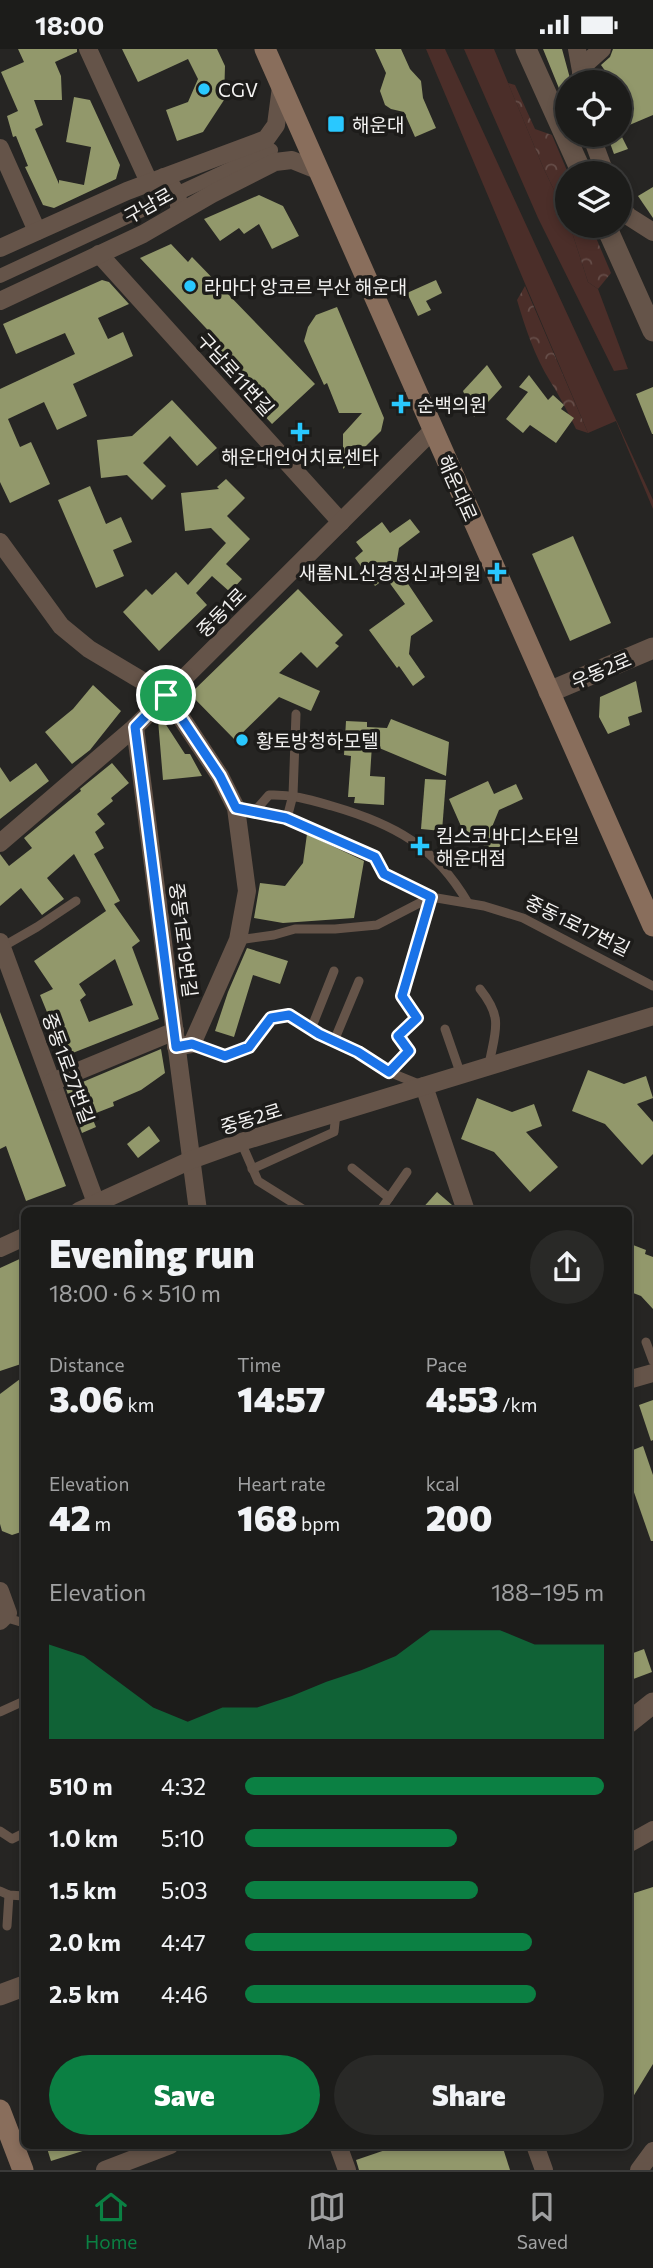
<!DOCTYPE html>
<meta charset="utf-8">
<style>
body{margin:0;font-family:Commissioner,"Noto Sans KR",sans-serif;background:#292927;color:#f1f3f6;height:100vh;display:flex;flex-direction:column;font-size:26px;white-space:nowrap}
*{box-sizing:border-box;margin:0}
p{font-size:23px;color:#a0a1a2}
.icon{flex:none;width:38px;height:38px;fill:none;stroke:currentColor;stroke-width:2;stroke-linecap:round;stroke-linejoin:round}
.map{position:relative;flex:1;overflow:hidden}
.drawer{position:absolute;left:21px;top:1158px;width:611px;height:942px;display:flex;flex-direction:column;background:#1c1c1a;border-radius:10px;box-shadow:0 4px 10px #0003,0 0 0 2px #3a3a39}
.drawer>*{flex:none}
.tools{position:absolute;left:555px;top:21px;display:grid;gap:14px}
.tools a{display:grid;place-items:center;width:77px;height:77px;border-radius:50%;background:#1c1c1a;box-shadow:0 4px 10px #0003,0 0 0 2px #3a3a39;font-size:35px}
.pin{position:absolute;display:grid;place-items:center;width:60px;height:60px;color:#fff;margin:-30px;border:4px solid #fff;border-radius:50%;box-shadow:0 2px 7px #0007}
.round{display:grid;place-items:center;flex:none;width:74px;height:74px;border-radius:37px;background:#292927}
.head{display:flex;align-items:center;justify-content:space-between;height:119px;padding:0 28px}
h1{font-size:38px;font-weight:800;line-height:52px}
.stats{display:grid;grid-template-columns:repeat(3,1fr);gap:10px;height:119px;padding:7px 28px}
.stats div{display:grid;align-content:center}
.stats b{font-size:35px;font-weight:800}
.stats small{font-size:19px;font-weight:400}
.stats p{font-size:19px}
.chart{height:196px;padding:14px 28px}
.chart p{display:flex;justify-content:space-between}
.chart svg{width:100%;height:126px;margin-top:7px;fill:#0b8043;opacity:.7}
.button{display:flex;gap:14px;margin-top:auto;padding:14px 28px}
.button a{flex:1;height:80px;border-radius:42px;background:#0b8043;color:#fff;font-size:28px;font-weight:800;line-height:80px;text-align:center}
.button a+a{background:#292927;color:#f1f3f6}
ul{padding:0 28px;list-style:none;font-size:23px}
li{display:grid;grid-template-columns:112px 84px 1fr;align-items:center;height:52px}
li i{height:18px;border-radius:9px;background:#0b8043}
.status{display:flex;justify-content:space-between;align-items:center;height:49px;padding:0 35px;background:#1c1c1a;direction:ltr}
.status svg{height:19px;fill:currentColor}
.tabs{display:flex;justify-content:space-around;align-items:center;height:98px;border-top:2px solid #3a3a39;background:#1c1c1a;font-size:19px;color:#a0a1a2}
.tabs a{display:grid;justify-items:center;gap:4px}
.tabs .active{color:#0b8043}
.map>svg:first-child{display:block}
.grass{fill:#4b2e29}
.forest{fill:url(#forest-crowns)}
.building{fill:#92986b;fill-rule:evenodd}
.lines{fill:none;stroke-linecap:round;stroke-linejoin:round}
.service{stroke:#655449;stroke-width:9}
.pedestrian{stroke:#655449;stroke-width:14}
.minor{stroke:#655449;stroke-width:18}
.tertiary{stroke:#655449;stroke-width:21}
.secondary{stroke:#896e5c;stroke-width:21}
.route-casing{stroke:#fff;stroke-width:14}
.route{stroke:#1a73e8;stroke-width:9}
.poi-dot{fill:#29c8ff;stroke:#1d1c1a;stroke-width:2.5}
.labels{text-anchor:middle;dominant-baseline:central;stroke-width:7;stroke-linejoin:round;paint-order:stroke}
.poi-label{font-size:19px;fill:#f3f2f1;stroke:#1d1c1a;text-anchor:start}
.street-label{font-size:19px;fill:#f3f2f1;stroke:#1d1c1a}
</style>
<div class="status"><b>18:00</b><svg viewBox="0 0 49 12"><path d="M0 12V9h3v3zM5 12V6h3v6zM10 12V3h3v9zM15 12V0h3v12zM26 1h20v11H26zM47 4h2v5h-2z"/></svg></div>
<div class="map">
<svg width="653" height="2121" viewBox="0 0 653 2121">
<defs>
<pattern id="forest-crowns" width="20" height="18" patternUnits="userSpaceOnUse" patternTransform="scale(1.75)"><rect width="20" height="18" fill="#4b2e29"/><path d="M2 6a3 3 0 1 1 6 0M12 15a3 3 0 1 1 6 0" fill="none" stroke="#654d48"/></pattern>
</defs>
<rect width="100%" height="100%" fill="#262523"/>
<g class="grass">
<polygon points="426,0 445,0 653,451 653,460 616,372 588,384"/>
<polygon points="464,0 494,0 543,118 567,168 567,177 570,177 588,233 598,240 628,320 614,322 538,169"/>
</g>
<g class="forest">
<polygon points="508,34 515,36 535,80 552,86 568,124 567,168 543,118"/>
<polygon points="570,177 591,177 611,224 598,240 588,233"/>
<path d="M525,237L588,384L576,380C568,363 560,348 550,332C535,308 525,278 517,251Z"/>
</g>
<g class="building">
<polygon points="18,0 77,0 77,3 55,13 61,27 62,51 34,51 43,76 35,80 59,135 59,131 84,136 91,98 66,93 74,48 90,51 120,116 116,130 54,159 43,156 25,118 28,117 16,87 13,88 7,67 18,62 1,23 24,13"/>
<polygon points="122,0 217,0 225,17 224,51 203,83 177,92 166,61 188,53 198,30 188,10 138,33"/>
<polygon points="375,0 401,0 410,20 421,32 423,49 436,79 415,88 404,63 391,60 385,56 380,42 386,24"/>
<polygon points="543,0 562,0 571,33 567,33 567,59"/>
<polygon points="613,0 653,0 653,66 620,80 620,33 613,33 601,16 610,8"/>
<polygon points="607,86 621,86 628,100 614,105"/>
<polygon points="653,138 653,169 638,147"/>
<polygon points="259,146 283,157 299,187 272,200 259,175 244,185 239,179 220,192 204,170"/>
<polygon points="171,195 188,213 192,208 315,335 272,375 208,306 220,294 140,209"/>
<polygon points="102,231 109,233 129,255 98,269 108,290 123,283 133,307 73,335 87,367 57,381 44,353 8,370 20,398 31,393 50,435 10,454 0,433 0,340 75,305 65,284 16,305 3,275"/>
<polygon points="436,231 442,244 426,252 431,261 418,267 407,244"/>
<polygon points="337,258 384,369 381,382 343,420 343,385 362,364 339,364 327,334 324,336 304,292 308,278 316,266"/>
<polygon points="487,316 502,338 474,368 463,342"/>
<polygon points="529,326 548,351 553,346 564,356 561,360 574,369 556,394 530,376 523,384 506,370 528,343 519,338"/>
<polygon points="653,338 653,385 652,385 636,345"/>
<polygon points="172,351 217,399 197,417 170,387 143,414 166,437 152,451 127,426 101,429 97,391 132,387"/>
<polygon points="226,430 245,449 227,467 250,490 226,515 242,530 230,543 212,527 196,544 207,556 159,602 123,563 146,540 152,546 176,523 188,536 226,494 211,479 185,482 181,444 219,440 217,438"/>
<polygon points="90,437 106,475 121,468 132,493 113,501 124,527 96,539 58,451"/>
<polygon points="410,470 420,483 399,499 396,517 433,572 411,587 409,605 425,628 413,637 399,617 397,619 369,581 405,555 386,529 375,537 355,509 363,502 356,493 382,473 390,484"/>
<polygon points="573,487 611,574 570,592 532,505"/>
<polygon points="298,540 343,586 335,594 339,597 317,619 301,603 279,624 320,642 311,662 279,648 235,691 190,645"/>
<polygon points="636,632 642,663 628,668 630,676 608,685 599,668 600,648"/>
<polygon points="93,636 121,662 90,701 72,715 45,683 73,660"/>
<polygon points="161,668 185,705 190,705 202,727 163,731 158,671"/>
<polygon points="391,670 449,693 446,727 372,696 370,727 385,728 384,756 354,754 355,748 348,748 351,707 344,706 346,672 367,673 367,678 387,679"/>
<polygon points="36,714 49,732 0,770 0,718 10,733"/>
<path d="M112,714L129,734L111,749L113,752L97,765L105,775L95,783L104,799L94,805L120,852L114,855L140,892L132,898L159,970L65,1007L40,946L53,940L34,912L106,862L74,805L47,829L64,850L46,863L42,866L21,839L0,857V805L9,817L32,799L24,789L81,742L80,740ZM115,910L133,956L89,973L80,951L86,946L79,935Z"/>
<polygon points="425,730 446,731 442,782 421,780"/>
<polygon points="488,732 494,745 516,735 523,750 499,761 492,778 503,803 489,810 480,787 468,793 449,750"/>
<polygon points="307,785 364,812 354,869 283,874 254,869 260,834 285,837 303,814"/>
<polygon points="247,899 288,912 280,935 253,926 234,988 215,982 228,943"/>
<polygon points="0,963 66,1137 26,1152 6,1097 0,1100"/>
<polygon points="161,1000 165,1024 141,1041 113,1053 114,1057 91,1066 96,1078 82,1084 66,1040"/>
<polygon points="588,1021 624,1035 646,1027 653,1049 637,1055 653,1073 653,1105 642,1116 605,1075 572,1062"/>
<polygon points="477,1049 512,1063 534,1055 542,1077 526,1083 558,1118 530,1143 494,1103 461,1090"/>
<polygon points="149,1077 160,1092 138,1109 127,1095"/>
<polygon points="437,1143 452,1156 454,1162 420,1162"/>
<polygon points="628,1194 646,1201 645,1205 653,1208 653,1260 641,1247 628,1242"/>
<polygon points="24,1208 24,1314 0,1322 0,1219"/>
<polygon points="24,1327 24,1482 12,1486 2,1482 0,1475 0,1345"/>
<polygon points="653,1351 653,1391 651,1392 639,1356"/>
<polygon points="643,1397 653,1426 653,1492 651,1492 628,1426 628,1403"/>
<polygon points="644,1600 652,1623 628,1632 628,1606"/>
<polygon points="653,1838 653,2015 628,2056 628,1846"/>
<polygon points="46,2096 92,2096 92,2099 51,2112"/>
<polygon points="400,2096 502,2096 510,2121 359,2121 356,2111"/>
</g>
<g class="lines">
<g class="service">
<polyline points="236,759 287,769 375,808 384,825 431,848 402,947 417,969 398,987 409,1002 389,1023 421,1036"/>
<path d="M255,762L269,746C292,745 311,751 332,757C394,775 435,797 468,854"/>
<polyline points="287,769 293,746 296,665"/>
<polyline points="238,891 274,886 295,880 335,880 377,876 431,848 484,857 523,869 653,937"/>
<polyline points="2,898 37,878 76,852"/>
<path d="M480,940C504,970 495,981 489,1016"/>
<polyline points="311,980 334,922"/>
<polyline points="445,980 461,1026"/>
<polyline points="334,992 359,932"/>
<polyline points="192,995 225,1007 249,998 271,969 289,966 319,985 358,1003 389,1023"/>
<polyline points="241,1093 258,1132 306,1162"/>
<polyline points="352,1119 389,1149"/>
<polyline points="252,1120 334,1083 336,1064"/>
<polyline points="380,1162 407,1123"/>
<polyline points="646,1293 653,1312"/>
<polyline points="4,1568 24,1574"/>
<polyline points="0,1663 24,1652"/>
<polyline points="0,1782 12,1790 24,1784"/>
<polyline points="0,1842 9,1846 24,1847"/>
<polyline points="7,1877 9,1846"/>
</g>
<polyline class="pedestrian" points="0,227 271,101"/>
<g class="minor">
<polyline points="88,0 149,133"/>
<polyline points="577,0 583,33"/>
<polyline points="581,25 583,17 602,0"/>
<polyline points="591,86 605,124"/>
<polyline points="0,99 37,182"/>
<path d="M164,128C174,137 179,149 180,163"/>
<polyline points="620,156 628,167 653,183"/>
<polyline points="0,199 127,142 266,90 276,76 281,38"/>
<polyline points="99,205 341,473"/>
<polyline points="0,252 143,185 212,145 275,113 292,111 317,121"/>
<polyline points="0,493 61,577 89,600 166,646 220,727 236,759 247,842 238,891 192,995 176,998"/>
<polyline points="135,678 198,1162"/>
<polyline points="0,794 135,678 432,382"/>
<polyline points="0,893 96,1154"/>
<polyline points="52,1033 175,982"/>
<polyline points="424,1037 466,1162"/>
<polyline points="79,1162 191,1111 241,1093 653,967"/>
<polyline points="0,1199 24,1188"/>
<polyline points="628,1331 653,1324"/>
<polyline points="0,1542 8,1564 0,1572"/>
<polyline points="628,1795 653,1781"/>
<polyline points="338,2096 347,2121"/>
<polyline points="535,2096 544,2121"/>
<polyline points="105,2121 170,2096"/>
<polyline points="639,2121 653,2102"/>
</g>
<g class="tertiary">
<polyline points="526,0 582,124"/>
<polyline points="606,177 653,282"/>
<polyline points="549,643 653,599"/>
<polyline points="628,1674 653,1654"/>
<polyline points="0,1946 24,1937"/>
</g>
<g class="secondary">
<polyline points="265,0 653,877"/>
<polyline points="0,2061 23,2121"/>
</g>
</g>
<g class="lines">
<defs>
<polygon id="route" points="166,646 220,727 236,759 286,769 375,808 384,825 431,848 402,947 417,969 398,987 409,1002 389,1023 358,1003 319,985 289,966 271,969 249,998 225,1007 192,995 176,998 135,678"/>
</defs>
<use href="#route" class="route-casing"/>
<use href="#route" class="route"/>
</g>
<g class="poi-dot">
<circle cx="204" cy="40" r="7"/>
<rect x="327" y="66" width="18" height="18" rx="3.5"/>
<circle cx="190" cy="237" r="7"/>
<path d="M397.5 344.5h7v7h7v7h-7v7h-7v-7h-7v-7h7z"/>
<path d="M296.5 372.5h7v7h7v7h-7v7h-7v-7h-7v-7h7z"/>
<path d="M493.5 512.5h7v7h7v7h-7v7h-7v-7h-7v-7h7z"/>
<circle cx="242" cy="691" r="7"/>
<path d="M416.5 786.5h7v7h7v7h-7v7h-7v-7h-7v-7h7z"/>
</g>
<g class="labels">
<g class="poi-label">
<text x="218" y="40">CGV</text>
<text x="352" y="75">해운대</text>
<text x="204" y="237">라마다 앙코르 부산 해운대</text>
<text x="417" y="355">순백의원</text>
<text x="300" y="407" text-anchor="middle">해운대언어치료센타</text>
<text x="481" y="523" text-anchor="end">새롬NL신경정신과의원</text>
<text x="256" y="691">황토방청하모텔</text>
<text x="436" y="786">킴스코 바디스타일<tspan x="436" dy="22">해운대점</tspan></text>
</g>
<g class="street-label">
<text transform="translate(148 156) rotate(-29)">구남로</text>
<text transform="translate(236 325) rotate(48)">구남로11번길</text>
<text transform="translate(458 439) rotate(66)">해운대로</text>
<text transform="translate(221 563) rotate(-45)">중동1로</text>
<text transform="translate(601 621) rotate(-23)">우동2로</text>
<text transform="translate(578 876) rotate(26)">중동1로17번길</text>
<text transform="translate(184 891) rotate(83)">중동1로19번길</text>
<text transform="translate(69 1019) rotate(70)">중동1로27번길</text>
<text transform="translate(251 1069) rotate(-17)">중동2로</text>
</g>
</g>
</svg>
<div class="tools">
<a><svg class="icon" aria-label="locate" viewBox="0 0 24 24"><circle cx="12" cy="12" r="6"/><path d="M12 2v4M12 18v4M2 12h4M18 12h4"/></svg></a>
<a><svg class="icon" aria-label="layers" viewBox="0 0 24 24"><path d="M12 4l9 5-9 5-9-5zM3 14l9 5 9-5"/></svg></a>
</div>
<div class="pin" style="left:166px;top:646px;background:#1e9e55"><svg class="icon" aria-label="arrive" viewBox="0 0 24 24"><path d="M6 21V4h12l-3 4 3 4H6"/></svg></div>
<section class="drawer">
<div class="head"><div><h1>Evening run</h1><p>18:00 · 6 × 510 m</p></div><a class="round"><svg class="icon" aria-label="share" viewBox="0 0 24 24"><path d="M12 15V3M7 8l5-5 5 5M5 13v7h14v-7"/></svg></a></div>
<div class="stats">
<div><p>Distance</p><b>3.06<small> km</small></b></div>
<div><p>Time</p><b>14:57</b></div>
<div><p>Pace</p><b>4:53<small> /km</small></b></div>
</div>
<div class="stats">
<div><p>Elevation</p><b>42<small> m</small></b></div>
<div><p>Heart rate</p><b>168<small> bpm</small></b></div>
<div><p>kcal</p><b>200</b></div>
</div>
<div class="chart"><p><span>Elevation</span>188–195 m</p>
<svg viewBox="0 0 160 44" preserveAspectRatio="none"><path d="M0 44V11L10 15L20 24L30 33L40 38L50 33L60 33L70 29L80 24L90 20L100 15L110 6L120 6L130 6L140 11L150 11L160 11V44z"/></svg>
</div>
<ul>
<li><b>510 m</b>4:32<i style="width:100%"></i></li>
<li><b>1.0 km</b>5:10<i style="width:59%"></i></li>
<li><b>1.5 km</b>5:03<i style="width:65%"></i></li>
<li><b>2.0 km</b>4:47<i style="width:80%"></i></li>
<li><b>2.5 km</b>4:46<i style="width:81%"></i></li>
</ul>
<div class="button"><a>Save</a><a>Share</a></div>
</section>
</div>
<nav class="tabs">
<a class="active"><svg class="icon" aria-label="home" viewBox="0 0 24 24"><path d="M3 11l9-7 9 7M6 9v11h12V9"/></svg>Home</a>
<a><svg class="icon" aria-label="map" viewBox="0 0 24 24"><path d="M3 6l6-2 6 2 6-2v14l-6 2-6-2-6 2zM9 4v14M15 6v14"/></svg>Map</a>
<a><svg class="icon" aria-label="saved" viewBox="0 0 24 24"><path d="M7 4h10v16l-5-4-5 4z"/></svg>Saved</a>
</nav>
